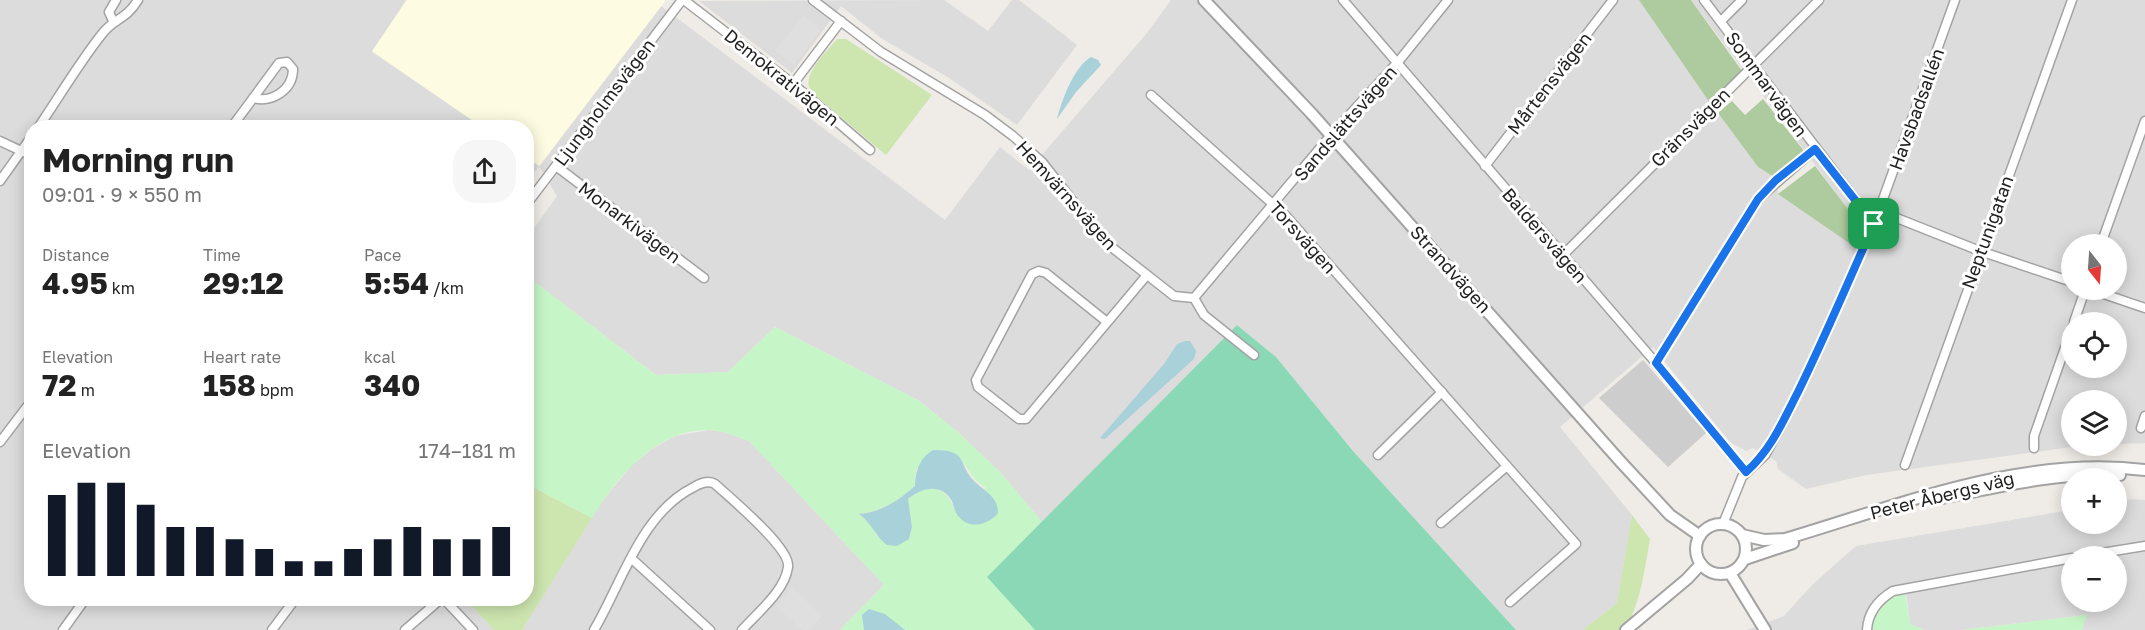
<!DOCTYPE html>
<meta charset="utf-8">
<style>
body{margin:0;font-family:"Golos Text",sans-serif;background:#f6f6f6;color:#222;height:100vh;display:flex;flex-direction:column;font-size:22px;white-space:nowrap}
*{box-sizing:border-box;margin:0}
p{font-size:20px;color:#767676}
.icon{flex:none;width:33px;height:33px;fill:none;stroke:currentColor;stroke-width:2;stroke-linecap:round;stroke-linejoin:round}
.map{position:relative;flex:1;overflow:hidden}
.drawer{position:absolute;left:24px;top:120px;width:510px;height:486px;display:flex;flex-direction:column;background:#fff;border-radius:24px;box-shadow:0 3px 15px #0003}
.drawer>*{flex:none}
.needle{width:39px;rotate:163deg}
.buttons{position:absolute;left:2061px;top:234px;display:grid;gap:12px}
.buttons a{display:grid;place-items:center;width:66px;height:66px;border-radius:50%;background:#fff;box-shadow:0 3px 15px #0003;font-size:30px}
.pin{position:absolute;display:grid;place-items:center;width:51px;height:51px;color:#fff;margin:-26px;border-radius:12px;box-shadow:0 3px 9px #0006}
.round{display:grid;place-items:center;flex:none;width:63px;height:63px;border-radius:24px;background:#f6f6f6}
.overview{display:flex;align-items:center;justify-content:space-between;height:102px;padding:0 18px}
h1{font-size:33px;font-weight:700;line-height:45px}
.metrics{display:grid;grid-template-columns:repeat(3,1fr);gap:9px;height:102px;padding:6px 18px}
.metrics div{display:grid;align-content:center}
.metrics b{font-size:30px;font-weight:700}
.metrics small{font-size:16px;font-weight:400}
.metrics p{font-size:16px}
.chart{height:168px;padding:12px 18px}
.chart p{display:flex;justify-content:space-between}
.chart svg{width:100%;height:108px;margin-top:6px;stroke:#111827;stroke-width:6}
.map>svg:first-child{display:block}
.residential{fill:#dddcdc;fill-rule:evenodd}
.education{fill:#fdfbe1}
.religious{fill:#cdcdcd}
.grass{fill:#cde5af}
.forest{fill:#adcb9e}
.park{fill:#c6f5c7;fill-rule:evenodd}
.pitch{fill:#8ad8b6}
.parking{fill:#dfdfdf}
.water{fill:#a9d1d9}
.lines{fill:none;stroke-linecap:round;stroke-linejoin:round}
.minor-casing{stroke:#a3a3a3;stroke-width:11}
.tertiary-casing{stroke:#a3a3a3;stroke-width:14}
.minor{stroke:#fff;stroke-width:8}
.tertiary{stroke:#fff;stroke-width:10}
.route-casing{stroke:#fff;stroke-width:12}
.route{stroke:#1a73e8;stroke-width:8}
.labels{text-anchor:middle;dominant-baseline:central;stroke-width:6;stroke-linejoin:round;paint-order:stroke}
.street-label{font-size:18px;fill:#1f1f1f;stroke:#fff}
</style>
<div class="map">
<svg width="2145" height="630" viewBox="0 0 2145 630">
<rect width="100%" height="100%" fill="#efebe6"/>
<g class="residential">
<polygon points="0,0 406,0 372,52 482,127 32,128 32,598 465,599 494,630 0,630"/>
<polygon points="944,0 988,31 1012,0 1019,0 1077,45 1017,125 949,78 881,38 841,6 792,73 699,1"/>
<path d="M1171,0H1639L1718,113L1758,167L1774,177L1779,194L1858,222L1691,0H2145V443L2117,444L2116,400H2072V446H2079L1866,475L1806,489L1778,469L1776,461L1753,448L1746,451L1730,442L1653,347L1560,427L1632,515L1617,603L1583,630H1516L1353,451L1276,357L1237,325L1042,522L1001,473L959,433L918,400L775,327L728,372L656,375L527,276V238L557,196L539,166L527,182L526,157L540,166L661,6L945,220L1000,147L1029,170L1147,33ZM2072,244H2116V290H2072ZM2072,322H2116V368H2072Z"/>
<polygon points="709,430 724,432 749,441 884,585 840,630 522,630 603,500 632,465 652,449 675,436"/>
<path d="M2132,499L2145,500V630H2082L2086,615L1962,630H1924L1910,624L1906,592L1872,623L1874,630H1747L1784,616L1812,585L1856,546L2071,510L2072,524H2116L2117,502ZM2072,556H2116V602H2072Z"/>
</g>
<polygon class="education" points="407,0 666,0 539,166 527,157 526,128 482,127 372,51"/>
<polygon class="religious" points="1643,360 1706,433 1668,467 1599,398"/>
<g class="grass">
<path d="M837,39H846L932,95L886,155L811,92C801,74 826,53 837,39Z"/>
<polygon points="527,484 592,518 522,630 494,630 465,599 526,598"/>
<path d="M1632,515L1650,539C1647,556 1638,624 1620,630C1610,630 1593,630 1583,630L1617,603Z"/>
</g>
<g class="forest">
<polygon points="1639,0 1691,0 1742,71 1710,103"/>
<polygon points="1763,99 1804,151 1774,177 1758,167 1718,113 1732,101 1745,115"/>
<polygon points="1815,166 1858,222 1852,245 1778,194"/>
</g>
<g class="park">
<path d="M527,276L656,375L728,372L775,327L918,400L959,433L1001,473L1042,522L987,577L1035,630H840L884,585L749,441C736,436 723,431 709,430C656,429 617,477 592,518L527,484V447L534,436L527,424ZM933,450C970,450 961,473 986,488L955,511C947,485 928,482 908,499L912,527L909,539L876,535L874,527L859,514C882,511 898,501 915,486L916,470Z"/>
<path d="M1905,592L1910,624L1924,630H1874L1872,624C1880,607 1888,598 1905,592Z"/>
<polygon points="2087,615 2082,630 1962,630"/>
</g>
<polygon class="pitch" points="1237,325 1276,357 1353,451 1516,630 1035,630 987,577"/>
<g class="parking">
<polygon points="803,15 821,30 794,65 775,51"/>
<polygon points="792,587 822,616 809,630 802,630 776,606"/>
</g>
<g class="water">
<path d="M1091,57L1098,60L1101,65L1076,92L1057,119C1062,100 1073,68 1091,57Z"/>
<polygon points="1185,341 1190,341 1196,351 1194,359 1105,439 1100,438 1164,364 1177,344"/>
<path d="M933,450C969,450 957,463 974,481C985,492 998,496 998,513C989,524 971,530 960,518C955,514 954,507 952,501C941,482 921,488 908,499L912,527L909,539L897,546L887,545C875,536 872,523 859,514C881,512 898,501 915,486C916,470 919,459 933,450Z"/>
<polygon points="869,609 885,614 905,630 864,630 862,615"/>
</g>
<g class="lines">
<defs>
<g id="minor">
<polyline points="684,0 793,84 870,150"/>
<polyline points="813,0 881,52 985,115 1013,136 1042,162 1105,242 1174,296 1194,298 1204,315 1254,355"/>
<polyline points="1343,0 1656,363 1746,472"/>
<polyline points="1704,0 1874,224"/>
<polyline points="113,21 109,12 116,0"/>
<polyline points="1721,21 1742,0"/>
<polyline points="793,84 841,21"/>
<polyline points="1151,95 1285,215 1576,544 1510,602"/>
<path d="M38,128C59,97 79,63 102,34C115,17 125,21 138,0"/>
<path d="M231,128L279,63L287,62L293,69C293,90 272,103 253,98"/>
<polyline points="0,141 32,156"/>
<polyline points="556,166 704,278"/>
<polyline points="1485,166 1613,0"/>
<polyline points="0,181 32,136"/>
<polyline points="526,205 682,0"/>
<polyline points="1879,211 1980,251 2072,282"/>
<polyline points="2101,244 2145,121"/>
<polyline points="1563,255 1819,0"/>
<polyline points="2092,290 2145,308"/>
<polyline points="1194,298 1331,135 1398,62 1448,0"/>
<polyline points="1107,322 1046,273 1039,271 1032,274 976,380 978,387 1019,419 1026,419 1147,275"/>
<polyline points="2074,322 2085,290"/>
<polyline points="1656,363 1758,199 1815,149"/>
<polyline points="2141,428 2145,416"/>
<polyline points="0,442 32,400"/>
<polyline points="2034,448 2034,436 2072,328"/>
<polyline points="1378,455 1442,392"/>
<polyline points="1905,465 2072,0"/>
<polyline points="1441,523 1507,466"/>
<polyline points="1723,524 1742,477 1765,455 1779,430 1811,366 1874,224 1955,0"/>
<polyline points="2083,556 2145,546"/>
<polyline points="632,559 710,630"/>
<polyline points="443,598 473,630"/>
<polyline points="63,630 86,598"/>
<polyline points="272,630 296,598"/>
<polyline points="405,630 442,598"/>
<path d="M594,630C622,583 641,513 694,487C701,483 708,480 715,484C730,498 791,548 788,567C785,591 757,613 742,630"/>
<path d="M1867,630C1868,612 1878,600 1893,591L2072,558"/>
</g>
<g id="tertiary">
<polyline points="1204,0 1312,114 1620,461 1670,515 1700,536"/>
<path d="M1942,498C2000,486 2061,472 2120,475"/>
<circle cx="1721" cy="549" r="25"/>
<path d="M1742,535L1764,540L1785,539C1900,505 2022,455 2145,470"/>
<polyline points="1745,559 1793,543"/>
<polyline points="1730,573 1765,630"/>
<polyline points="1626,630 1687,579 1701,564"/>
</g>
</defs>
<use href="#minor" class="minor-casing"/>
<use href="#tertiary" class="tertiary-casing"/>
<use href="#minor" class="minor"/>
<use href="#tertiary" class="tertiary"/>
</g>
<g class="lines">
<defs>
<path id="route" d="M1815,149L1874,224C1849,280 1825,337 1798,392C1783,421 1771,450 1746,472L1656,363L1758,199L1776,180Z"/>
</defs>
<use href="#route" class="route-casing"/>
<use href="#route" class="route"/>
</g>
<g class="labels">
<g class="street-label">
<text transform="translate(782 77) rotate(39)">Demokrativägen</text>
<text transform="translate(1549 83) rotate(-52)">Mårtensvägen</text>
<text transform="translate(1767 84) rotate(54)">Sommarvägen</text>
<text transform="translate(604 102) rotate(-53)">Ljungholmsvägen</text>
<text transform="translate(1916 109) rotate(-70)">Havsbadsallén</text>
<text transform="translate(1345 123) rotate(-49)">Sandslättsvägen</text>
<text transform="translate(1690 127) rotate(-45)">Gränsvägen</text>
<text transform="translate(1067 195) rotate(48)">Hemvärnsvägen</text>
<text transform="translate(630 222) rotate(37)">Monarkivägen</text>
<text transform="translate(1987 232) rotate(-70)">Neptunigatan</text>
<text transform="translate(1545 235) rotate(49)">Baldersvägen</text>
<text transform="translate(1303 237) rotate(48)">Torsvägen</text>
<text transform="translate(1451 269) rotate(48)">Strandvägen</text>
<text transform="translate(1942 495) rotate(-14)">Peter Åbergs väg</text>
</g>
</g>
</svg>
<div class="buttons">
<a><svg class="needle" viewBox="-14 -14 28 28"><path d="M0-13l5 13h-10z" fill="#e53935"/><path d="M0 13l5-13h-10z" fill="#767676"/></svg></a>
<a><svg class="icon" aria-label="locate" viewBox="0 0 24 24"><circle cx="12" cy="12" r="6"/><path d="M12 2v4M12 18v4M2 12h4M18 12h4"/></svg></a>
<a><svg class="icon" aria-label="layers" viewBox="0 0 24 24"><path d="M12 4l9 5-9 5-9-5zM3 14l9 5 9-5"/></svg></a>
<a>+</a>
<a>−</a>
</div>
<div class="pin" style="left:1874px;top:224px;background:#1e9e55"><svg class="icon" aria-label="arrive" viewBox="0 0 24 24"><path d="M6 21V4h12l-3 4 3 4H6"/></svg></div>
<section class="drawer">
<div class="overview"><div><h1>Morning run</h1><p>09:01 · 9 × 550 m</p></div><a class="round"><svg class="icon" aria-label="share" viewBox="0 0 24 24"><path d="M12 15V3M7 8l5-5 5 5M5 13v7h14v-7"/></svg></a></div>
<div class="metrics">
<div><p>Distance</p><b>4.95<small> km</small></b></div>
<div><p>Time</p><b>29:12</b></div>
<div><p>Pace</p><b>5:54<small> /km</small></b></div>
</div>
<div class="metrics">
<div><p>Elevation</p><b>72<small> m</small></b></div>
<div><p>Heart rate</p><b>158<small> bpm</small></b></div>
<div><p>kcal</p><b>340</b></div>
</div>
<div class="chart"><p><span>Elevation</span>174–181 m</p>
<svg viewBox="0 0 160 44" preserveAspectRatio="none"><path d="M5 44V11M15 44V6M25 44V6M35 44V15M45 44V24M55 44V24M65 44V29M75 44V33M85 44V38M95 44V38M105 44V33M115 44V29M125 44V24M135 44V29M145 44V29M155 44V24"/></svg>
</div>
</section>
</div>
